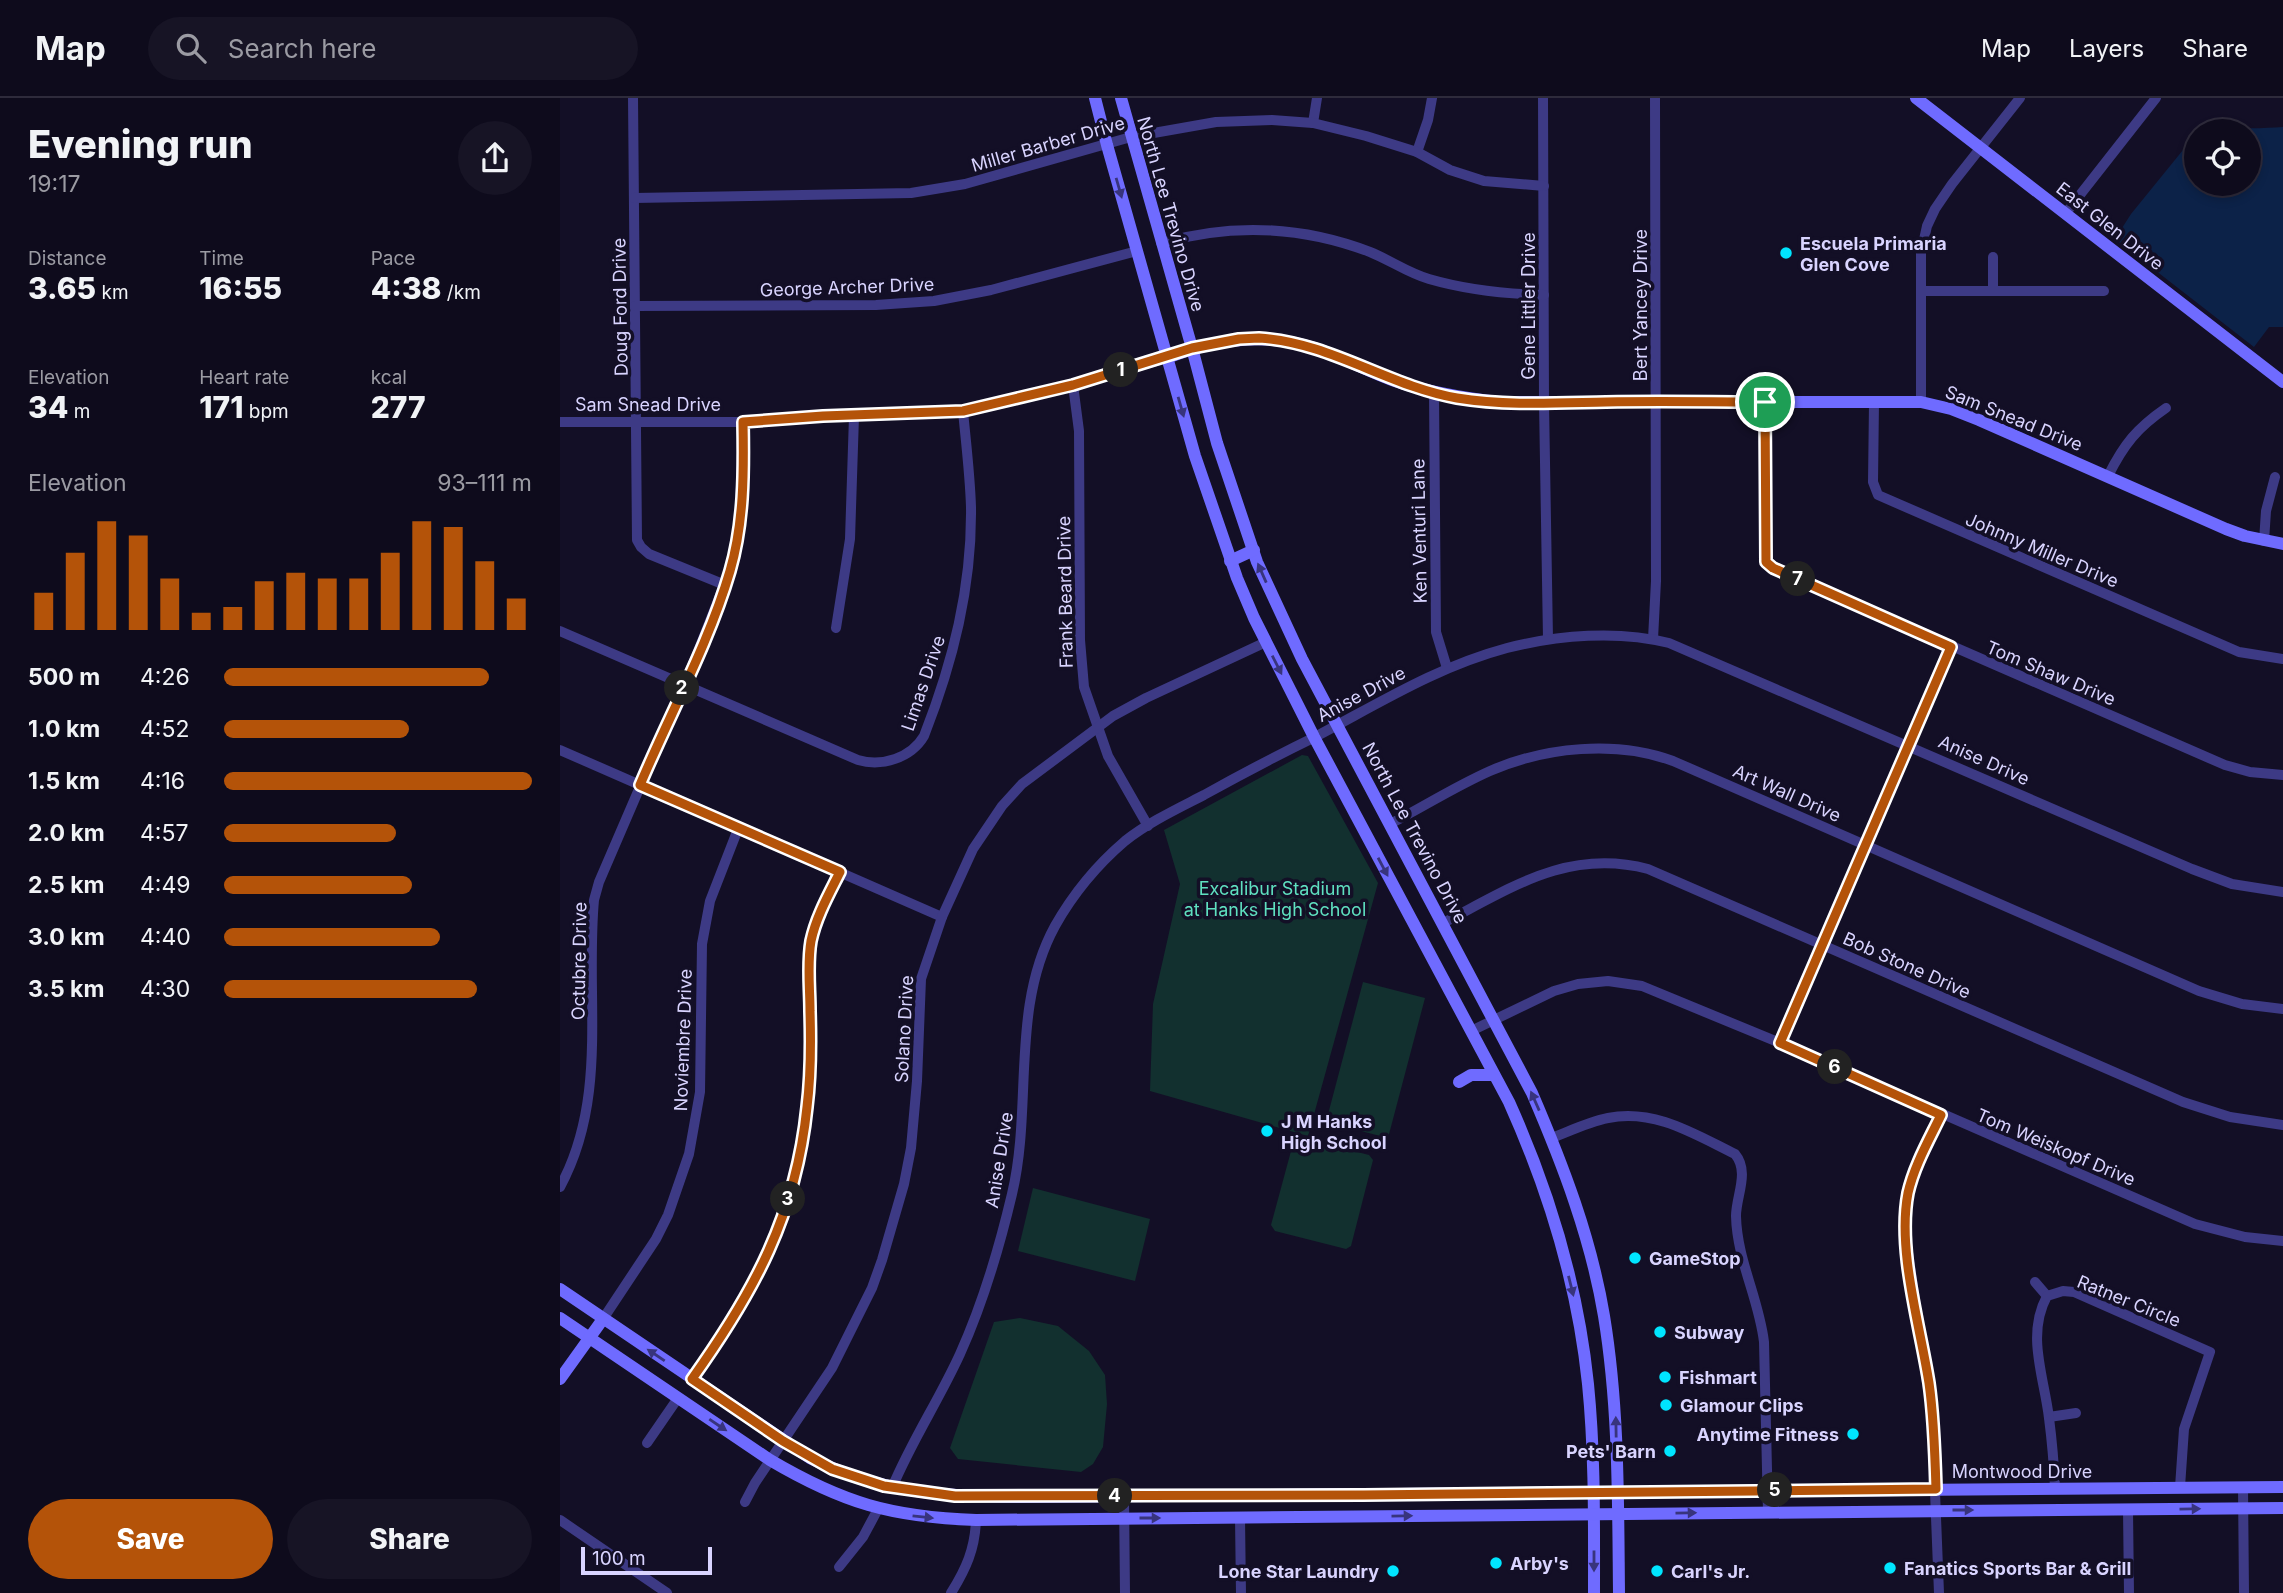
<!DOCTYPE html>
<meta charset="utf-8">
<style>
body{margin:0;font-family:Inter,sans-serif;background:#171425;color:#f1f3f6;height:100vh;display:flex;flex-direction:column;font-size:26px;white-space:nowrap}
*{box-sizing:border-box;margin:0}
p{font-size:23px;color:#9b9ba3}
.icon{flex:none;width:38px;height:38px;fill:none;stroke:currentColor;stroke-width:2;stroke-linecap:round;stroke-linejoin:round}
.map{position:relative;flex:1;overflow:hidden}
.panel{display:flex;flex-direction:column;background:#0e0b1c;width:560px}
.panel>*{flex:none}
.tools{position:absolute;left:1624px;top:21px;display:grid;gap:14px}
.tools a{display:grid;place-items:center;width:77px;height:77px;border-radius:50%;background:#0e0b1c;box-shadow:0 4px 10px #0003,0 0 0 2px #2e2b3b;font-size:35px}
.scale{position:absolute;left:21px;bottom:18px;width:131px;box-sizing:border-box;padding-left:7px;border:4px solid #d9d4ff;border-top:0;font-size:19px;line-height:24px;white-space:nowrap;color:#d9d4ff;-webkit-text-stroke:5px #130f26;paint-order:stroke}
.pin{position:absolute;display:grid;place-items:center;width:60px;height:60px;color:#fff;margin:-30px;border:4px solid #fff;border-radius:50%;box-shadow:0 2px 7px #0007}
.km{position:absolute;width:35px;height:35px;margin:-18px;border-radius:50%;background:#222;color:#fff;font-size:19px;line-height:35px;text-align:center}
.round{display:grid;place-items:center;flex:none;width:74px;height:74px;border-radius:37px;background:#171425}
.head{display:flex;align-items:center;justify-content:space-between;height:119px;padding:0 28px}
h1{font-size:38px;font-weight:800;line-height:52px}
.metrics{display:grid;grid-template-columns:repeat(3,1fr);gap:10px;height:119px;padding:7px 28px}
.metrics div{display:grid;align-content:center}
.metrics b{font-size:30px;font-weight:800}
.metrics small{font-size:19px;font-weight:400}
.metrics p{font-size:19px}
.chart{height:196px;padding:14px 28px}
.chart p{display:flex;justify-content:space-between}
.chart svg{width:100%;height:126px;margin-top:7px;stroke:#b45309;stroke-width:6}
.button{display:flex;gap:14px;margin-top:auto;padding:14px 28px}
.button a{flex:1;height:80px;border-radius:42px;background:#b45309;color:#fff;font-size:28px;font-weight:800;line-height:80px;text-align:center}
.button a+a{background:#171425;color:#f1f3f6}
ul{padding:0 28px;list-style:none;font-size:23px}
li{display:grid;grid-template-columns:112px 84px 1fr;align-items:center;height:52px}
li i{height:18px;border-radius:9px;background:#b45309}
header{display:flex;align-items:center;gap:42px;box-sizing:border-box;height:98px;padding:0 35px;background:#0e0b1c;border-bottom:2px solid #2e2b3b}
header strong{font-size:33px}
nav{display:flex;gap:38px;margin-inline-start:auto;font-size:24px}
.search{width:490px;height:63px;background:#171425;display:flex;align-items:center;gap:18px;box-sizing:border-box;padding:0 24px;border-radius:38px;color:#9b9ba3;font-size:26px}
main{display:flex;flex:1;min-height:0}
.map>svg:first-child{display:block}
.green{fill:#12302f}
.water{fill:#0c2248}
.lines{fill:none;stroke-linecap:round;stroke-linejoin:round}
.street{stroke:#3d3a85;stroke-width:10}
.secondary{stroke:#6f6bff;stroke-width:12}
.oneway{fill:#38347d}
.route-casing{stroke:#fff;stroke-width:14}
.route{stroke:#b45309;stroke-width:9}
.poi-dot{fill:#00e5ff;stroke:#130f26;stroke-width:2.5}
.labels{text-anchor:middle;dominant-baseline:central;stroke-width:7;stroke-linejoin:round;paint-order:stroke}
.street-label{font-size:18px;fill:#d9d4ff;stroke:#130f26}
.poi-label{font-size:18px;font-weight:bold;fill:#d9d4ff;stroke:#130f26;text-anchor:start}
.park-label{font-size:18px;fill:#5fe0c0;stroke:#130f26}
</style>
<header>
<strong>Map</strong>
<div class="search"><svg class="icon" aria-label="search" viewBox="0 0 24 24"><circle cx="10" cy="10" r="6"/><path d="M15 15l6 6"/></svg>Search here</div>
<nav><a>Map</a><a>Layers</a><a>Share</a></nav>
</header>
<main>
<section class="panel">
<div class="head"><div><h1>Evening run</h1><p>19:17</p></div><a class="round"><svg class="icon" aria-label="share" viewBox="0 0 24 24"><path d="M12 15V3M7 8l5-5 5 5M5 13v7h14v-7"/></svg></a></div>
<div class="metrics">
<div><p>Distance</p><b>3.65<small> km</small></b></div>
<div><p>Time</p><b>16:55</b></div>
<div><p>Pace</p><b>4:38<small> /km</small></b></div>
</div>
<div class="metrics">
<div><p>Elevation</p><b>34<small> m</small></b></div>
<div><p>Heart rate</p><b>171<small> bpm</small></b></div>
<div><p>kcal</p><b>277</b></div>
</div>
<div class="chart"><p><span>Elevation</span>93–111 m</p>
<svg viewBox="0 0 160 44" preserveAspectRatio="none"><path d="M5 44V31M15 44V17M25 44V6M35 44V11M45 44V26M55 44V38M65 44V36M75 44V27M85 44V24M95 44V26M105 44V26M115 44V17M125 44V6M135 44V8M145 44V20M155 44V33"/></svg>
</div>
<ul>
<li><b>500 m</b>4:26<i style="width:86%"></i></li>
<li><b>1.0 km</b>4:52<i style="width:60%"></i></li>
<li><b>1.5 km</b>4:16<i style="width:100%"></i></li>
<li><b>2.0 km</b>4:57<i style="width:56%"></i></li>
<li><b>2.5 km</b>4:49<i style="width:61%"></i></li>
<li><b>3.0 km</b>4:40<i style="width:70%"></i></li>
<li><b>3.5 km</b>4:30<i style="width:82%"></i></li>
</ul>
<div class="button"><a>Save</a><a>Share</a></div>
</section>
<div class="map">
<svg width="1723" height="1495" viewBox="0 0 1723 1495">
<rect width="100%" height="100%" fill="#130f26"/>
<g class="green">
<polygon points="742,657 748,658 818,785 748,1038 590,993 593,906 620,786 604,732"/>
<polygon points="803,884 865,900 828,1040 766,1024"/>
<polygon points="738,1039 809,1057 813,1062 791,1148 786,1151 715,1133 711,1127 734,1042"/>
<polygon points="473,1090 590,1121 575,1183 458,1153"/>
<polygon points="460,1220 498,1228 529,1253 545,1277 547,1306 543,1349 533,1366 521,1374 398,1361 390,1350 434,1224"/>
</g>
<path class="water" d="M1651,21C1673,34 1699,30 1723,29V229H1709L1694,249L1555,141L1571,116L1636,36V86H1689V33H1639Z"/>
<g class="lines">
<g class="street">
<polyline points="73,0 77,442 81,449 89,456 165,487"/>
<polyline points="983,0 984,305 988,541"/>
<polyline points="753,25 757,0"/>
<polyline points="857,54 868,22 872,0"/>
<polyline points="74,100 351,95 405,86 571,39 656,24 712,22 753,25 806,38 857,54 890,72 924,83 984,88"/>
<polyline points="1505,116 1596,0"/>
<path d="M601,145C672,125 742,128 810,154C830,162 848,175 869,181C907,192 945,196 984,197"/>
<polyline points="1433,159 1433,193"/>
<polyline points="1361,193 1544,193"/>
<polyline points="75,208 316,207 374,203 431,192 577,153"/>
<polyline points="513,287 519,333 520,542 524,589 548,658 588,728"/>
<polyline points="874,295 876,534 887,570"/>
<polyline points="1205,304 1204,442 1206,464 1213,470 1665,667 1690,674 1723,677"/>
<polyline points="1314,304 1313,384 1318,397 1679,554 1723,561"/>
<polyline points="1361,304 1361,155 1367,128 1375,111 1392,86 1460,0"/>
<polyline points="0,324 183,324 263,318 403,313 513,287 607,260"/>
<path d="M1548,378C1564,346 1577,330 1606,310"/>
<polyline points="1704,443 1706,413 1715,379"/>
<polyline points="276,530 290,441 294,318"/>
<path d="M0,533L298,662C322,669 351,660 364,638C393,564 412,489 411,409C410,377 406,345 403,313"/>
<polyline points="1093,541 1096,483 1095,0"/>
<polyline points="0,652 382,819"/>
<path d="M830,726C863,709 896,688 930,673C985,649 1056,642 1113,663L1639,893L1682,906L1723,911"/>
<path d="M883,825C951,790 1008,750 1088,771L1623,1004L1670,1019L1723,1027"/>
<polyline points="911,933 994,893 1018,886 1048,883 1082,888 1220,945 1635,1126 1685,1139 1723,1143"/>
<polyline points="1220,945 1391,549"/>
<path d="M992,1040C1010,1033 1028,1024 1048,1020C1094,1010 1136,1037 1175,1056C1190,1074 1176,1098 1176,1118C1177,1162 1199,1201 1204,1244L1208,1414"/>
<path d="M0,1089C49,999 25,899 34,802L39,784L135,561L170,472L180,418L183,324"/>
<polyline points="1475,1184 1487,1198"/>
<polyline points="43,1221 96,1141 108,1117 129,1056 140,994 142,846 150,803 178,731"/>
<path d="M132,1281C193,1195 236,1116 248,1009C251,977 251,945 250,913C250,890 247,866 251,843C257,819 269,796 280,774"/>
<polyline points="1489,1319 1516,1315"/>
<polyline points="87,1345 118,1300"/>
<polyline points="1683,1389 1684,1495"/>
<path d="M332,1390C351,1344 379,1302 400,1256C423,1205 439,1151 452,1096C473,1008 450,910 495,828C513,796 537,767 565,743C589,724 617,711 644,697C680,677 716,658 753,640C818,606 876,569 947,550C998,537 1058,532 1109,545L1632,771L1672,786L1723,794"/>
<path d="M1495,1390C1494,1367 1492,1343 1489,1320C1484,1278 1466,1237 1487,1198L1503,1193L1514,1194L1650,1254L1624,1331L1620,1389"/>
<polyline points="564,1398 565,1495"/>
<polyline points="185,1404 195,1385 272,1270 312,1190 322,1162 344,1086 351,1050 357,983 361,881 382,819 413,751 442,708 462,686 553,618 586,600 706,544"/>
<polyline points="1568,1412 1569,1495"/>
<polyline points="680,1420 681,1495"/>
<polyline points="0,1422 107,1495"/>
<polyline points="279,1469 303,1439 318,1411"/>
<path d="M391,1495C406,1471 415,1451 416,1422"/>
<polyline points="1379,1495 1372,1318 1346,1141 1347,1107 1353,1078 1381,1017"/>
</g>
<g class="secondary">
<path d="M535,0L547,47L635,358L677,480L694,520L754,639L949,1004C989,1093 1018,1189 1028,1286C1035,1356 1034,1426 1034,1495"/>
<path d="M561,0L632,250L657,345L697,464L742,561L972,995C1003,1067 1031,1140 1044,1218C1059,1309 1058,1402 1059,1495"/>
<polyline points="1356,0 1723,284"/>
<path d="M607,260C661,239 715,233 769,255C792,264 814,276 838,284C871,295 904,300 938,304H1361L1391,311L1419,322L1666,431L1685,438L1723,446"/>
<polyline points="670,463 694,452"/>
<polyline points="899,984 911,977 934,977"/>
<path d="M0,1191L250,1360C323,1396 381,1398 460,1399L1723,1389"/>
<path d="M0,1220L210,1362C283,1405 331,1419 416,1422L1723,1410"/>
<polyline points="0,1281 43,1221"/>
</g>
</g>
<defs><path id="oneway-solid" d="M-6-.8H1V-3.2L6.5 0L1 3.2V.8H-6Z" transform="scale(1.75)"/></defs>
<g class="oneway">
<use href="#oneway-solid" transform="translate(559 90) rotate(74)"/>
<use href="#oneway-solid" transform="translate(621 309) rotate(74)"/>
<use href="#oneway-solid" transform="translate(702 475) rotate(-114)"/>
<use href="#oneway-solid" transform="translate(717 567) rotate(63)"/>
<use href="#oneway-solid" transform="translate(823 769) rotate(62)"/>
<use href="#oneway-solid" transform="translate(975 1003) rotate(-114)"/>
<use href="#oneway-solid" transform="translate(1011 1188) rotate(76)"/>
<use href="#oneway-solid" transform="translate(96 1257) rotate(-146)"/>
<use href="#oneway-solid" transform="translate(158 1327) rotate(34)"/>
<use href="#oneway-solid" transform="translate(1056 1329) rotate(-91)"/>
<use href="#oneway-solid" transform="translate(1630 1411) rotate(-1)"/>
<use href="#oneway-solid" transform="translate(1403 1412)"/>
<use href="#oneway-solid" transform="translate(1126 1415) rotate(-1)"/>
<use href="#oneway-solid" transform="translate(842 1418) rotate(-1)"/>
<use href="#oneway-solid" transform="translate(363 1419) rotate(6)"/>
<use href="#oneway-solid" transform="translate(590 1420)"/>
<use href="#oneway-solid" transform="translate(1034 1463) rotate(90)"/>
</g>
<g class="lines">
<defs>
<path id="route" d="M699,240C770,244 828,288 897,300C946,308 996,305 1046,304C1099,303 1152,304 1205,304L1206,464L1213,470L1391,549L1220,945L1381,1017C1369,1042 1354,1068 1348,1095C1337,1152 1360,1227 1369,1285C1374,1320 1375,1356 1376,1391L803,1397L395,1398L324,1388L272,1371L223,1343L132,1281C194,1194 236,1117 247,1009C251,977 251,945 250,913C250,890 247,866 251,843C256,819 269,796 280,774L80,687C109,618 149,545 170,473C184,425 184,374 183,324L263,318L403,313L513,287L632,250L679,241Z"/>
</defs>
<use href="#route" class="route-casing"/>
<use href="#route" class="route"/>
</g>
<g class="poi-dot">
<circle cx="1226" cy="155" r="7"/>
<circle cx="707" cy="1033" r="7"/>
<circle cx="1075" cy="1160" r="7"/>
<circle cx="1100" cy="1234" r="7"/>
<circle cx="1105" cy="1279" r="7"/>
<circle cx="1106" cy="1307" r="7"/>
<circle cx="1293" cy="1336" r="7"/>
<circle cx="1110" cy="1353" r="7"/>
<circle cx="936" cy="1465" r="7"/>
<circle cx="1330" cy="1470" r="7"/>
<circle cx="833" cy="1473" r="7"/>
<circle cx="1097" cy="1473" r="7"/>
</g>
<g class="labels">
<g class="street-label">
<text transform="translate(488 46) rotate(-16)">Miller Barber Drive</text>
<text transform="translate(611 116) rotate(74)">North Lee Trevino Drive</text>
<text transform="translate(1550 128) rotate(38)">East Glen Drive</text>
<text transform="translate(287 189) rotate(-2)">George Archer Drive</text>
<text transform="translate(1080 207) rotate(-90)">Bert Yancey Drive</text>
<text transform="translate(968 208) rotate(-90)">Gene Littler Drive</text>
<text transform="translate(60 209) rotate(-91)">Doug Ford Drive</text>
<text x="88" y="306">Sam Snead Drive</text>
<text transform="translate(1454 320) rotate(22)">Sam Snead Drive</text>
<text transform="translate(859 433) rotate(-91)">Ken Venturi Lane</text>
<text transform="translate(1482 452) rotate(23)">Johnny Miller Drive</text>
<text transform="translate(505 494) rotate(-91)">Frank Beard Drive</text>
<text transform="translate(1491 575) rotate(23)">Tom Shaw Drive</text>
<text transform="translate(363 585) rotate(-71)">Limas Drive</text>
<text transform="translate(801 596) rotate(-28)">Anise Drive</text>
<text transform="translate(1424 662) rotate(24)">Anise Drive</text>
<text transform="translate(1227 695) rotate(24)">Art Wall Drive</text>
<text transform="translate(855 735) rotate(62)">North Lee Trevino Drive</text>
<text transform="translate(19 863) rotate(-89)">Octubre Drive</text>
<text transform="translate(1347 867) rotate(24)">Bob Stone Drive</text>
<text transform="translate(344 931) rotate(-87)">Solano Drive</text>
<text transform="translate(123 942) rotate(-88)">Noviembre Drive</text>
<text transform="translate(1496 1049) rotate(23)">Tom Weiskopf Drive</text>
<text transform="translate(439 1062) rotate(-81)">Anise Drive</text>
<text transform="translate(1569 1203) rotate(22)">Ratner Circle</text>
<text x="1462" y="1373">Montwood Drive</text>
</g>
<g class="poi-label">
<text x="1240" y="145">Escuela Primaria<tspan x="1240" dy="21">Glen Cove</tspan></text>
<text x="721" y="1023">J M Hanks<tspan x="721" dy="21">High School</tspan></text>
<text x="1089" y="1160">GameStop</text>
<text x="1114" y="1234">Subway</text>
<text x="1119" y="1279">Fishmart</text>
<text x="1120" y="1307">Glamour Clips</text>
<text x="1279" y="1336" text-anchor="end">Anytime Fitness</text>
<text x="1096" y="1353" text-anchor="end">Pets' Barn</text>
<text x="950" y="1465">Arby's</text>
<text x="1344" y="1470">Fanatics Sports Bar &amp; Grill</text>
<text x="819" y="1473" text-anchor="end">Lone Star Laundry</text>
<text x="1111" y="1473">Carl's Jr.</text>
</g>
<g class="park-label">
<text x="715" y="790">Excalibur Stadium<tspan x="715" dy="21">at Hanks High School</tspan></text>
</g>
</g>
</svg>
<div class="tools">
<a><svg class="icon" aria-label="locate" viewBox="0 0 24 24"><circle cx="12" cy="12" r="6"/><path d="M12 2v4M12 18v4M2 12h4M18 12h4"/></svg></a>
</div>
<div class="scale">100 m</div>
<div class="pin" style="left:1205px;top:304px;background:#1e9e55"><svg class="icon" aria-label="arrive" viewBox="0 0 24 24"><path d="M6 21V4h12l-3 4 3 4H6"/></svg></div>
<b class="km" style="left:561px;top:272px">1</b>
<b class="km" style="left:122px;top:590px">2</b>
<b class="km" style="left:228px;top:1101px">3</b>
<b class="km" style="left:555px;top:1398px">4</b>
<b class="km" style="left:1215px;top:1392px">5</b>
<b class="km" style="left:1275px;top:969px">6</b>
<b class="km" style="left:1238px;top:481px">7</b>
</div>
</main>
